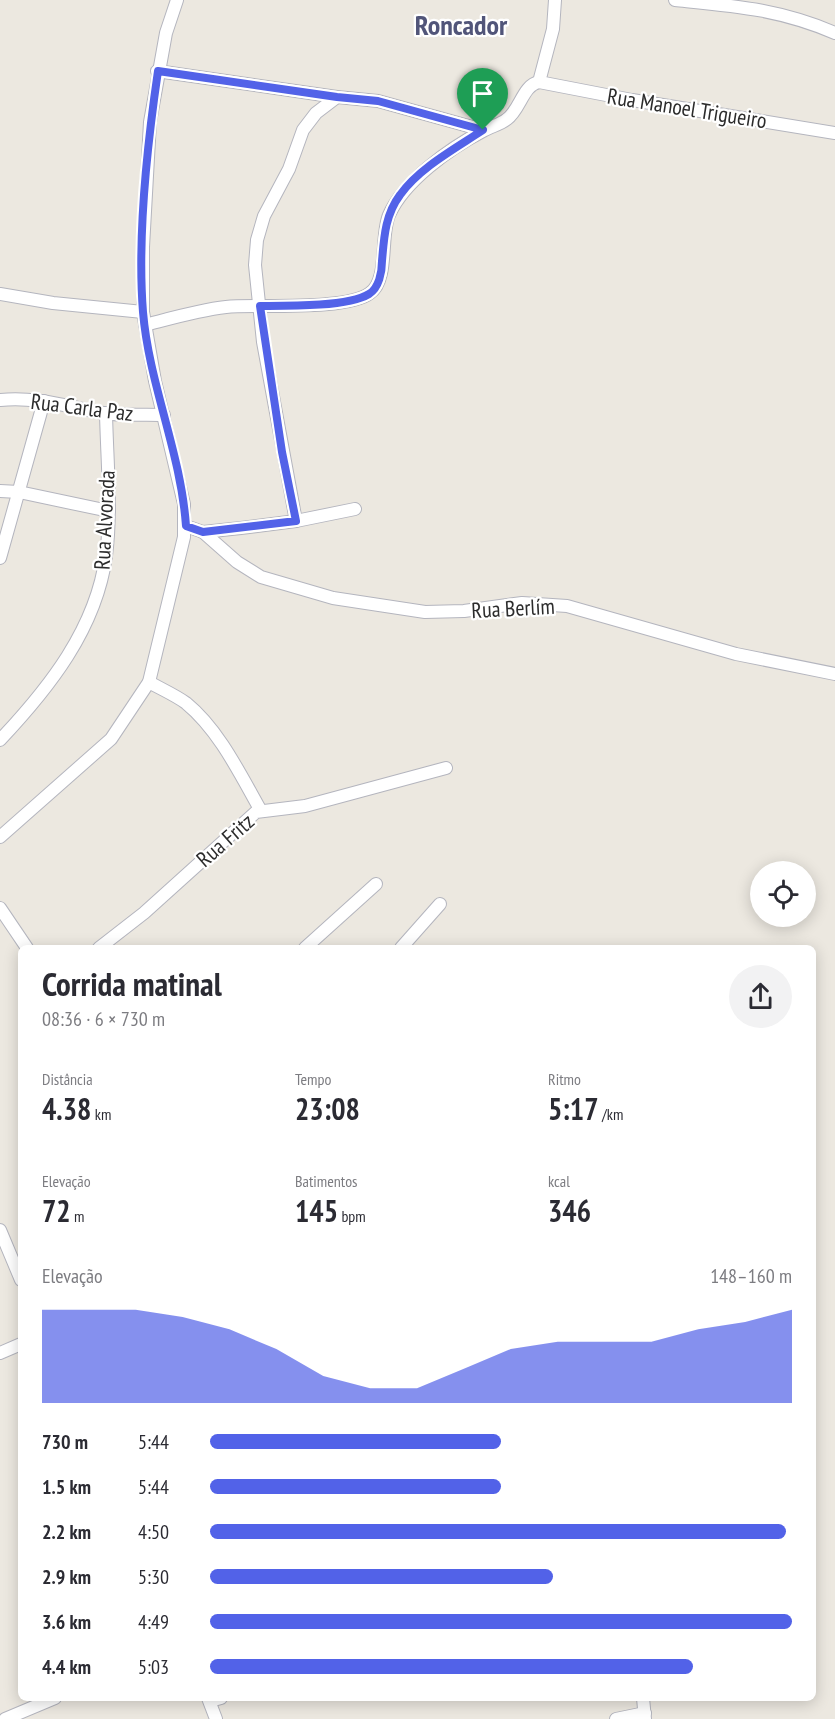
<!DOCTYPE html>
<html lang="pt">
<meta charset="utf-8">
<style>
body{margin:0;font-family:"PT Sans Narrow",sans-serif;background:#f2f2f3;color:#2b2b33;height:100vh;display:flex;flex-direction:column;font-size:22px;white-space:nowrap}
*{box-sizing:border-box;margin:0}
p{font-size:20px;color:#7c7c81}
.icon{flex:none;width:33px;height:33px;fill:none;stroke:currentColor;stroke-width:2;stroke-linecap:round;stroke-linejoin:round}
.map{position:relative;flex:1;overflow:hidden}
.side{position:absolute;left:18px;top:945px;width:798px;height:756px;display:flex;flex-direction:column;background:#fff;border-radius:9px;box-shadow:0 3px 15px #0003}
.side>*{flex:none}
.tools{position:absolute;left:750px;top:861px;display:grid;gap:12px}
.tools a{display:grid;place-items:center;width:66px;height:66px;border-radius:50%;background:#fff;box-shadow:0 3px 15px #0003;font-size:30px}
.pin{position:absolute;display:grid;place-items:center;width:51px;height:51px;color:#fff;margin:-62px -26px;border-radius:50% 50% 50% 0;rotate:-45deg;box-shadow:0 0 6px #0007}
.pin .icon{rotate:45deg}
.round{display:grid;place-items:center;flex:none;width:63px;height:63px;border-radius:32px;background:#f2f2f3}
.head{display:flex;align-items:center;justify-content:space-between;height:102px;padding:0 24px}
h1{font-size:33px;font-weight:700;line-height:45px}
.stats{display:grid;grid-template-columns:repeat(3,1fr);gap:9px;height:102px;padding:6px 24px}
.stats div{display:grid;align-content:center}
.stats b{font-size:30px;font-weight:700}
.stats small{font-size:16px;font-weight:400}
.stats p{font-size:16px}
.chart{height:168px;padding:12px 24px}
.chart p{display:flex;justify-content:space-between}
.chart svg{width:100%;height:108px;margin-top:6px;fill:#5262e8;opacity:.7}
ul{padding:0 24px;list-style:none;font-size:20px}
li{display:grid;grid-template-columns:96px 72px 1fr;align-items:center;height:45px}
li i{height:15px;border-radius:8px;background:#5262e8}
.map>svg:first-child{display:block}
.lines{fill:none;stroke-linecap:round;stroke-linejoin:round}
.street-casing{stroke:#b4b5be;stroke-width:14}
.street{stroke:#fff;stroke-width:12}
.route-casing{stroke:#fff;stroke-width:12}
.route{stroke:#5262e8;stroke-width:8}
.labels{text-anchor:middle;dominant-baseline:central;stroke-width:4.5;stroke-linejoin:round;paint-order:stroke}
.street-label{font-size:22px;fill:#2c2c2c;stroke:#fff}
.district-label{font-size:28px;font-weight:bold;fill:#515579;stroke:#fff}
</style>
<div class="map">
<svg width="835" height="1719" viewBox="0 0 835 1719">
<rect width="100%" height="100%" fill="#ece8e0"/>
<g class="lines">
<defs>
<g id="street">
<path d="M675,0C735,6 779,9 835,33"/>
<polyline points="157,71 337,97 378,101 483,130"/>
<polyline points="539,82 632,100 835,133"/>
<polyline points="0,294 53,303 143,312"/>
<path d="M145,325C172,318 199,310 226,307C257,304 347,311 370,293C389,280 380,236 389,215C404,181 450,148 483,131C491,126 500,125 507,119C520,110 523,85 539,82L553,29L555,0"/>
<path d="M0,400C35,396 69,407 103,413C122,416 144,414 164,415"/>
<polyline points="0,491 19,492 109,511"/>
<polyline points="296,521 263,342 255,265 257,240 264,216 289,169 303,130 316,113 337,97"/>
<polyline points="186,526 203,532 241,528 296,521 355,509"/>
<polyline points="203,532 237,562 261,577 333,598 425,612 464,611 522,603 567,606 736,654 835,674"/>
<polyline points="0,558 44,401"/>
<path d="M149,682C161,689 175,695 186,703C219,730 240,774 261,811"/>
<path d="M0,740C49,688 96,629 106,556C112,509 107,461 106,413"/>
<polyline points="0,837 111,739 149,682 184,537 184,504 155,381 143,312 143,247 150,122 166,33 177,0"/>
<polyline points="0,908 27,948"/>
<polyline points="99,948 144,913 256,812 305,806 446,768"/>
<polyline points="305,948 376,884"/>
<polyline points="401,948 440,904"/>
<polyline points="0,1230 21,1280"/>
<polyline points="0,1353 21,1344"/>
<polyline points="208,1698 216,1719"/>
<polyline points="643,1698 645,1719"/>
<polyline points="210,1701 221,1698"/>
<polyline points="5,1719 55,1698"/>
<polyline points="616,1719 645,1713"/>
</g>
</defs>
<use href="#street" class="street-casing"/>
<use href="#street" class="street"/>
</g>
<g class="lines">
<defs>
<path id="route" d="M158,71L337,97L378,101L483,130C456,148 419,168 400,195C385,215 384,238 382,261C382,272 379,288 369,294C348,307 285,306 260,306L282,452L296,521L203,532L186,526C181,453 149,384 143,312C137,236 147,146 158,71Z"/>
</defs>
<use href="#route" class="route-casing"/>
<use href="#route" class="route"/>
</g>
<g class="labels">
<g class="street-label">
<text transform="translate(687 108) rotate(9)">Rua Manoel Trigueiro</text>
<text transform="translate(82 407) rotate(7)">Rua Carla Paz</text>
<text transform="translate(104 520) rotate(-87)">Rua Alvorada</text>
<text transform="translate(513 608) rotate(-3)">Rua Berlím</text>
<text transform="translate(225 840) rotate(-41)">Rua Fritz</text>
</g>
<g class="district-label">
<text x="461" y="24">Roncador</text>
</g>
</g>
</svg>
<div class="tools">
<a><svg class="icon" aria-label="locate" viewBox="0 0 24 24"><circle cx="12" cy="12" r="6"/><path d="M12 2v4M12 18v4M2 12h4M18 12h4"/></svg></a>
</div>
<div class="pin" style="left:483px;top:130px;background:#1e9e55"><svg class="icon" aria-label="arrive" viewBox="0 0 24 24"><path d="M6 21V4h12l-3 4 3 4H6"/></svg></div>
<section class="side">
<div class="head"><div><h1>Corrida matinal</h1><p>08:36 · 6 × 730 m</p></div><a class="round"><svg class="icon" aria-label="share" viewBox="0 0 24 24"><path d="M12 15V3M7 8l5-5 5 5M5 13v7h14v-7"/></svg></a></div>
<div class="stats">
<div><p>Distância</p><b>4.38<small> km</small></b></div>
<div><p>Tempo</p><b>23:08</b></div>
<div><p>Ritmo</p><b>5:17<small> /km</small></b></div>
</div>
<div class="stats">
<div><p>Elevação</p><b>72<small> m</small></b></div>
<div><p>Batimentos</p><b>145<small> bpm</small></b></div>
<div><p>kcal</p><b>346</b></div>
</div>
<div class="chart"><p><span>Elevação</span>148–160 m</p>
<svg viewBox="0 0 160 44" preserveAspectRatio="none"><path d="M0 44V6L10 6L20 6L30 9L40 14L50 22L60 33L70 38L80 38L90 30L100 22L110 19L120 19L130 19L140 14L150 11L160 6V44z"/></svg>
</div>
<ul>
<li><b>730 m</b>5:44<i style="width:50%"></i></li>
<li><b>1.5 km</b>5:44<i style="width:50%"></i></li>
<li><b>2.2 km</b>4:50<i style="width:99%"></i></li>
<li><b>2.9 km</b>5:30<i style="width:59%"></i></li>
<li><b>3.6 km</b>4:49<i style="width:100%"></i></li>
<li><b>4.4 km</b>5:03<i style="width:83%"></i></li>
</ul>
</section>
</div>
